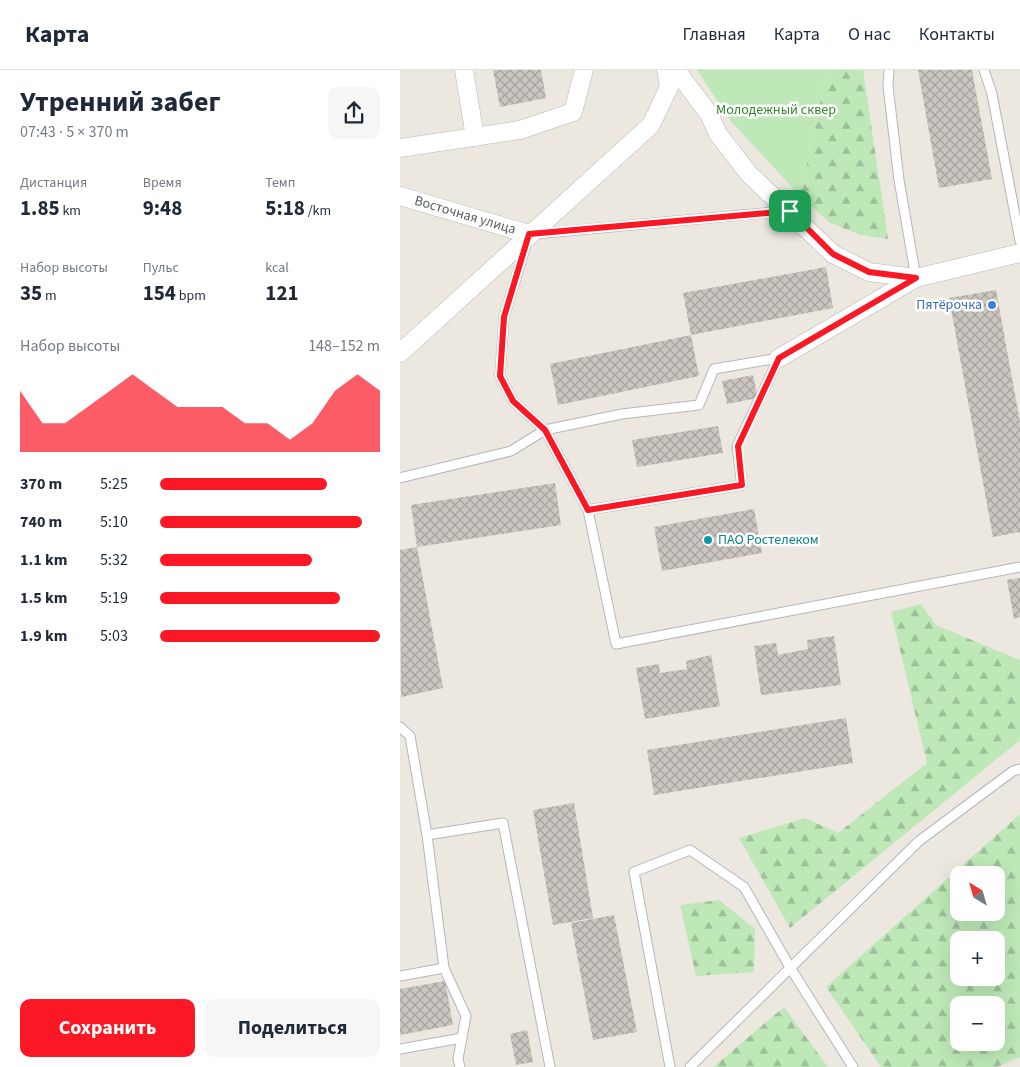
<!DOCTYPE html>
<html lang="ru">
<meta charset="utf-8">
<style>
body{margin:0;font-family:"Source Sans 3",sans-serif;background:#f6f6f7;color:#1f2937;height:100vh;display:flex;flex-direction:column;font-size:19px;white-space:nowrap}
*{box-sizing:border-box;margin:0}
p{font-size:16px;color:#747a83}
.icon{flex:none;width:28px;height:28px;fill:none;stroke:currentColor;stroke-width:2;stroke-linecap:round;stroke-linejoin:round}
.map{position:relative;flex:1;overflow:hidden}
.drawer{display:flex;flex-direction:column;background:#fff;width:400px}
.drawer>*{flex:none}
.needle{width:32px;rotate:323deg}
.fabs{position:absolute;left:550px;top:796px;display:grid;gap:10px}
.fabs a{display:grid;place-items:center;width:55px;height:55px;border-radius:10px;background:#fff;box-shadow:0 5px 20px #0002;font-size:25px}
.pin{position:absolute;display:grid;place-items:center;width:42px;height:42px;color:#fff;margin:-21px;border-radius:10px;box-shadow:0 2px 8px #0006}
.round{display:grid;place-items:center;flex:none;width:52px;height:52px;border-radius:10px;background:#f6f6f7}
.overview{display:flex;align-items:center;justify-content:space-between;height:85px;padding:0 20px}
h1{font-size:28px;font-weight:700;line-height:38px}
.metrics{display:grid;grid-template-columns:repeat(3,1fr);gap:8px;height:85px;padding:5px 20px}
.metrics div{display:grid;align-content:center}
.metrics b{font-size:21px;font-weight:700}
.metrics small{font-size:14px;font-weight:400}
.metrics p{font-size:14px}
.chart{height:140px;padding:10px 20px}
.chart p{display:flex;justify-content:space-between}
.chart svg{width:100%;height:90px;margin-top:5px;fill:#fa1825;opacity:.7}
.cta{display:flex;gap:10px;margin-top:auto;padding:10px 20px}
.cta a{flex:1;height:58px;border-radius:10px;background:#fa1825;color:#fff;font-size:20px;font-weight:700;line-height:58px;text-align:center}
.cta a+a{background:#f6f6f7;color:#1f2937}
ul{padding:0 20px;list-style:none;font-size:16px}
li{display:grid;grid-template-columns:80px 60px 1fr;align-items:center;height:38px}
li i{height:12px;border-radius:6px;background:#fa1825}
header{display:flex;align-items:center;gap:30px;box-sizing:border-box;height:70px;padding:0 25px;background:#fff;border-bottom:1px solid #e0e1e3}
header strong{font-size:24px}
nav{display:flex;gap:28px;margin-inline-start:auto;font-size:18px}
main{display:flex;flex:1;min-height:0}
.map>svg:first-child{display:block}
.forest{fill:url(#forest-firs);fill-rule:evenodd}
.park{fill:#bee8b8}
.building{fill:url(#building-cross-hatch)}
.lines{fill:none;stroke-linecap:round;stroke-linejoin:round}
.service-casing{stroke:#b2b7bc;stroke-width:11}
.minor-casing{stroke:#b2b7bc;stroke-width:19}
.service{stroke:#fff;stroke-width:9}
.minor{stroke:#fff;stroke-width:18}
.route-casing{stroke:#fff;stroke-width:10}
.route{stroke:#fa1825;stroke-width:6}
.shop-dot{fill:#3f7fe0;stroke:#fff;stroke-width:2}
.culture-dot{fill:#0f9aa8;stroke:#fff;stroke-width:2}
.labels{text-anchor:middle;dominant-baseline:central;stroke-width:5;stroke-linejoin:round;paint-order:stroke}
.park-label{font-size:14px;fill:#33862c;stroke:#fff}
.street-label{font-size:14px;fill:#585e62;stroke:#fff}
.shop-label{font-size:14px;fill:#366cbe;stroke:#fff;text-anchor:end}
.culture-label{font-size:14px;fill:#0d838f;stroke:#fff;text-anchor:start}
</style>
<header>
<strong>Карта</strong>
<nav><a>Главная</a><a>Карта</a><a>О нас</a><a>Контакты</a></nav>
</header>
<main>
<section class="drawer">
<div class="overview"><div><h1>Утренний забег</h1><p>07:43 · 5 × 370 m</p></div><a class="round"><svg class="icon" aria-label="share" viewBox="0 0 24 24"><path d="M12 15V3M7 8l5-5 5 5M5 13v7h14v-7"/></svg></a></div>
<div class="metrics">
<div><p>Дистанция</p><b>1.85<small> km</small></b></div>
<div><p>Время</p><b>9:48</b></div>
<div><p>Темп</p><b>5:18<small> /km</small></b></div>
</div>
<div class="metrics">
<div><p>Набор высоты</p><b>35<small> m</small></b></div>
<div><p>Пульс</p><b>154<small> bpm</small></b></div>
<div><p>kcal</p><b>121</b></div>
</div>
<div class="chart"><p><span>Набор высоты</span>148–152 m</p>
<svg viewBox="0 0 160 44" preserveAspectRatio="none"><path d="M0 44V14L10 30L20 30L30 22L40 14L50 6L60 14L70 22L80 22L90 22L100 30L110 30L120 38L130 30L140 14L150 6L160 14V44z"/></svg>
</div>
<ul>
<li><b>370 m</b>5:25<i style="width:76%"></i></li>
<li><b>740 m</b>5:10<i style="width:92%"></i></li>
<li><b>1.1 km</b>5:32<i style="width:69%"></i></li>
<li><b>1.5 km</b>5:19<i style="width:82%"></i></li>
<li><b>1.9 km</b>5:03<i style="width:100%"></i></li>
</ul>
<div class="cta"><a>Сохранить</a><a>Поделиться</a></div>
</section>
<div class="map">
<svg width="620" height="997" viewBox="0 0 620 997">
<defs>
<pattern id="forest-firs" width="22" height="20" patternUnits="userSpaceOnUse" patternTransform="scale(1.25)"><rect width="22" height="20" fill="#bee8b8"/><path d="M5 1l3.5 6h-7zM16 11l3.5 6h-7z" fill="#9dbf99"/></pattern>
<pattern id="building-cross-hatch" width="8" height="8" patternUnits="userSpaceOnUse" patternTransform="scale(1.25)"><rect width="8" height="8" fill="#cac5be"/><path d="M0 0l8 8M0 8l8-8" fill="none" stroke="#a7a39e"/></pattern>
</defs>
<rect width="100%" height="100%" fill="#ede8df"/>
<g class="forest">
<polygon points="427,0 463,0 488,169 461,165 430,153 400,126"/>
<polygon points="521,534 536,555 620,590 620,670 390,858 339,768 405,748 438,763 527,693 491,542"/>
<path d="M620,744V987L597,997H481L426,917ZM559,805H596V842H559ZM559,870H596V908H559ZM559,935H596V972H559Z"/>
<polygon points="319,830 355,859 354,902 296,906 280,835"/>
<polygon points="384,937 428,997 313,997"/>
</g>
<polygon class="park" points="297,0 427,0 400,126 330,50"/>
<g class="building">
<polygon points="93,0 141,0 146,28 100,37"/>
<polygon points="518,0 572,0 592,109 539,118"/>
<polygon points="426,197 433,238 291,265 283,223"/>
<polygon points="596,220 620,352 620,462 593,467 549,228"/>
<polygon points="291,265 299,306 158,335 150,294"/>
<polygon points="353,305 358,328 327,334 322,311"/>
<polygon points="318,356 323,383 237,397 232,370"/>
<polygon points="155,413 161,455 17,477 11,435"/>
<polygon points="354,439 362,483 262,501 254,457"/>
<polygon points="17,477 43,618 1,627 0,480"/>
<polygon points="620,508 620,547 614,549 607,510"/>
<polygon points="434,566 441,615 361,625 354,576 376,573 378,585 408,579 407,570"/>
<polygon points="311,585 320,636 245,649 236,598 259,594 260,603 287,599 286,591"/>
<polygon points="446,648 453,693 254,725 247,680"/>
<polygon points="174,733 193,848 153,855 133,740"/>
<polygon points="214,845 237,962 193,970 171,853"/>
<polygon points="45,911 53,955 0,965 0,919"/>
<polygon points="127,960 133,992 116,995 110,964"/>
</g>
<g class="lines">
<defs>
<g id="service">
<polyline points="489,0 488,16 499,110 516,208"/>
<polyline points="584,0 592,24 620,171"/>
<polyline points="134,164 387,141"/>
<polyline points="127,172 104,247 100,306 113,331 145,360 188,440 216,574 620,497"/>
<polyline points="0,408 111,381 145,360 222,344 299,335 314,299 379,288"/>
<polyline points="188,440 342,415 337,376 379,288"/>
<polyline points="0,657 10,666 27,765 103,753 150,997"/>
<polyline points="44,898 66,946 58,989 60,997"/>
<polyline points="0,906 44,898 27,765"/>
<polyline points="0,979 62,968"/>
<polyline points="270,997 234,802 290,780 344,817 391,899 453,997"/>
<polyline points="290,997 519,771 613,701 620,699"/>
</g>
<g id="minor">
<polyline points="64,0 75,67"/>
<polyline points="276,0 309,44 318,64 349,104 433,184 469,202 516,208"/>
<polyline points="0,78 120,60 173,42 184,0"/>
<path id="s1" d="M0,126L129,164"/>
<polyline points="0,283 251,55 269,17 266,0"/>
<polyline points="379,288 516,208 620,183"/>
</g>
</defs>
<use href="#service" class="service-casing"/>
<use href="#minor" class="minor-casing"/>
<use href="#service" class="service"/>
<use href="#minor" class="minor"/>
</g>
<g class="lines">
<defs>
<polygon id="route" points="390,141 433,184 469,202 516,208 379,288 338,376 342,415 188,440 145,360 113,331 100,306 104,247 129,164"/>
</defs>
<use href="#route" class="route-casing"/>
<use href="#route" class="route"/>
</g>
<circle class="shop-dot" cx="592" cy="235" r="5"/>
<circle class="culture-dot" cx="308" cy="470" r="5"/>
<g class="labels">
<g class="park-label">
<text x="376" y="40">Молодежный сквер</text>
</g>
<g class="street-label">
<text stroke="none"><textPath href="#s1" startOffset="68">Восточная улица</textPath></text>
</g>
<g class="shop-label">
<text x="582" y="235">Пятёрочка</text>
</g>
<g class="culture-label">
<text x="318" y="470">ПАО Ростелеком</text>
</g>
</g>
</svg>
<div class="fabs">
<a><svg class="needle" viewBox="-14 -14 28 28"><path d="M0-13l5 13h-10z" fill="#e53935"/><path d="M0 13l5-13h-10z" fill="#747a83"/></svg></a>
<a>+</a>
<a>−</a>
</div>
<div class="pin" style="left:390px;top:141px;background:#1e9e55"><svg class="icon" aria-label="arrive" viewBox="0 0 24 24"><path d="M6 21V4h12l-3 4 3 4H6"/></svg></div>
</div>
</main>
